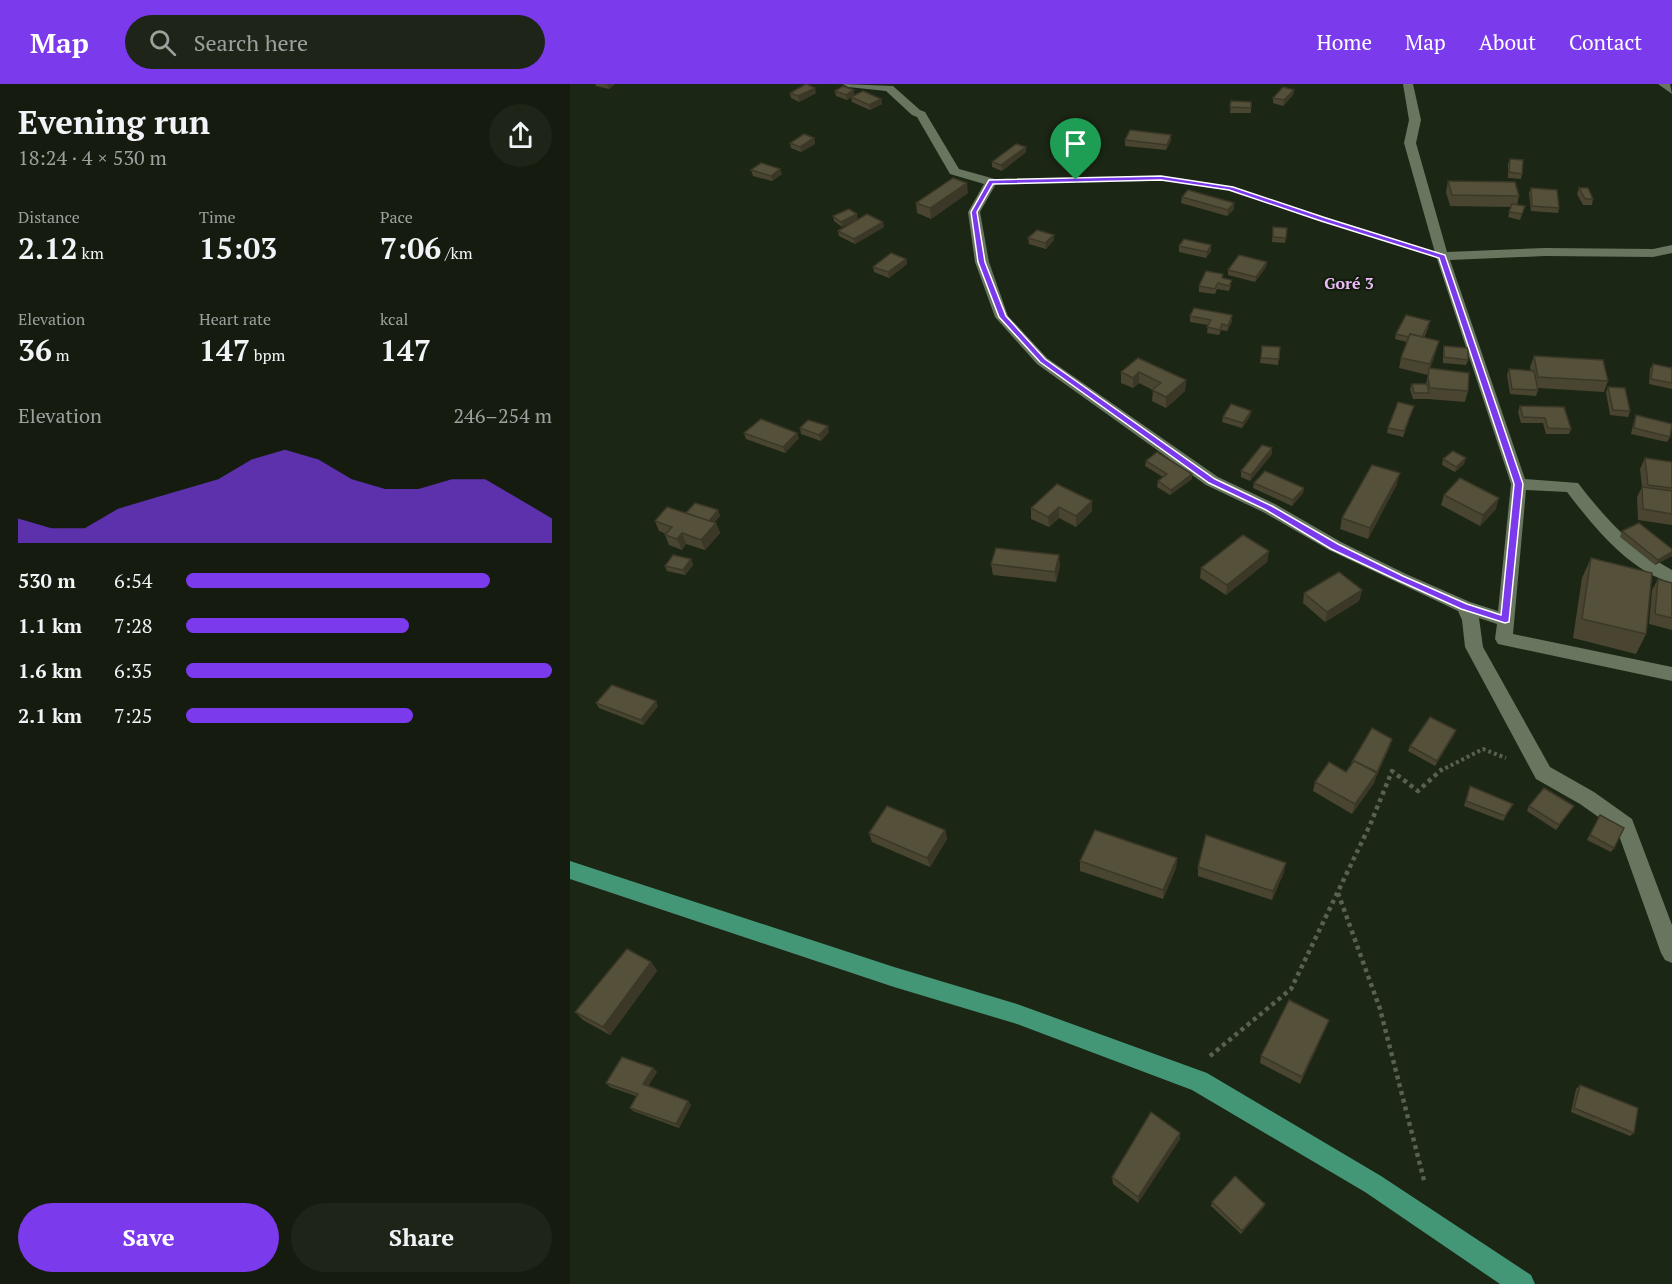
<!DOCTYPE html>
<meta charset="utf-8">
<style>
body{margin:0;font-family:"PT Serif",serif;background:#1e2518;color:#f1f3f6;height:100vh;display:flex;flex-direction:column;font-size:22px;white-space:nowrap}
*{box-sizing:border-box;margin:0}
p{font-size:20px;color:#9da19e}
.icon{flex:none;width:33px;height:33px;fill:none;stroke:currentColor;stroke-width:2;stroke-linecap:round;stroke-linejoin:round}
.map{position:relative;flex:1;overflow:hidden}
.sheet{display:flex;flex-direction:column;background:#151c0f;width:570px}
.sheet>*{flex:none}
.pin{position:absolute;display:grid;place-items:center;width:51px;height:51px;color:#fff;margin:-62px -26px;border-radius:50% 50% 50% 0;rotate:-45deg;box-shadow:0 0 6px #0007}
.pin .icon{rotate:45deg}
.round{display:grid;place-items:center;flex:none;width:63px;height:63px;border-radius:32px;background:#1e2518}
.head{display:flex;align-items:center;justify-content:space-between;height:102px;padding:0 18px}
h1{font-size:33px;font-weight:700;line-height:45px}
.metrics{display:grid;grid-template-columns:repeat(3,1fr);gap:9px;height:102px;padding:6px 18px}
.metrics div{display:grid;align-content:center}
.metrics b{font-size:30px;font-weight:700}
.metrics small{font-size:16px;font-weight:400}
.metrics p{font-size:16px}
.chart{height:168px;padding:12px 18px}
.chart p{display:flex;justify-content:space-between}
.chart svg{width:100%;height:108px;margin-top:6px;fill:#7c3aed;opacity:.7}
.primary-button{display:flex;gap:12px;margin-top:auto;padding:12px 18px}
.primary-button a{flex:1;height:69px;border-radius:36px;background:#7c3aed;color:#fff;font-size:24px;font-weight:700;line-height:69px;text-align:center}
.primary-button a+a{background:#1e2518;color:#f1f3f6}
ul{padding:0 18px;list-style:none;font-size:20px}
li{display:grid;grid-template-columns:96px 72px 1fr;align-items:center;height:45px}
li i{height:15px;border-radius:8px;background:#7c3aed}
header{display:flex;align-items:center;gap:36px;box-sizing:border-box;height:84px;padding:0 30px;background:#7c3aed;color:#fff}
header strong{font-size:28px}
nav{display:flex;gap:33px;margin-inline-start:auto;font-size:21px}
.search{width:420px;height:54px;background:#1e2518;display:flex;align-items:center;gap:15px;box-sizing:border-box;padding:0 21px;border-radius:33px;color:#9da19e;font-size:22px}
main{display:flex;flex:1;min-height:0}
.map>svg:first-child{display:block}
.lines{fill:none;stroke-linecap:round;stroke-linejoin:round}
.path-far2{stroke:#586151;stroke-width:2;stroke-dasharray:2 2;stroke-linecap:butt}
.path-far1{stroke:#586151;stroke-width:4;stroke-dasharray:3 3;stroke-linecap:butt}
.path{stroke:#586151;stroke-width:4.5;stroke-dasharray:4 4;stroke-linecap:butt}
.minor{fill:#68755f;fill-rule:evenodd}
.major{fill:#439776;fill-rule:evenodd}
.wall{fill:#494531}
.shaded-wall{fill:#3c3828}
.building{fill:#555039;stroke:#3c3828;stroke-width:1.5}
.route{fill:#7c3aed;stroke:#fff;stroke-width:1.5;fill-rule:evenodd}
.labels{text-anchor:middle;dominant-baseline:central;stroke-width:4.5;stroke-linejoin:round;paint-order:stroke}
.far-quarter-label{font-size:16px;font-weight:bold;fill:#ebbaf9;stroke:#121d0b}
</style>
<header>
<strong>Map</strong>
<div class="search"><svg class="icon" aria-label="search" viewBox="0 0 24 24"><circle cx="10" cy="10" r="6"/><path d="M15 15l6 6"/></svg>Search here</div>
<nav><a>Home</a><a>Map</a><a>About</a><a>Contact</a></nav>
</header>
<main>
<section class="sheet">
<div class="head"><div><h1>Evening run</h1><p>18:24 · 4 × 530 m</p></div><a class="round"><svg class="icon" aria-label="share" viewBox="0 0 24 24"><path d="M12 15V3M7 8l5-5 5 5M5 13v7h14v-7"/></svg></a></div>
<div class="metrics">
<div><p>Distance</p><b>2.12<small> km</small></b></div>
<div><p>Time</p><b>15:03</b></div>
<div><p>Pace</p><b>7:06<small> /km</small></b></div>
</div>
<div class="metrics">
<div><p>Elevation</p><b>36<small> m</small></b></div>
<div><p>Heart rate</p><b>147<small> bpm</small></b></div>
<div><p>kcal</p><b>147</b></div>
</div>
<div class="chart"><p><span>Elevation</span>246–254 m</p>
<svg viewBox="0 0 160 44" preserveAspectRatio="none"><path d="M0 44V34L10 38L20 38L30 30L40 26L50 22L60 18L70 10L80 6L90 10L100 18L110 22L120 22L130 18L140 18L150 26L160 34V44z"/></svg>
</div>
<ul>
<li><b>530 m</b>6:54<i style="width:83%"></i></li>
<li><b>1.1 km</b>7:28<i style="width:61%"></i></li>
<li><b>1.6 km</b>6:35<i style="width:100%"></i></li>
<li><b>2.1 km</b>7:25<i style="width:62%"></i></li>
</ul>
<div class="primary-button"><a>Save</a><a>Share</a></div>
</section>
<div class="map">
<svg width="1102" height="1200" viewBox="0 0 1102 1200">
<rect width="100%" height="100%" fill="#1c2614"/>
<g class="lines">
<polyline class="path-far2" points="440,97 591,94 661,104 848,165"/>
<polyline class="path-far1" points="870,687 913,665 936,674"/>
<g class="path">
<polyline points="768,809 810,925 855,1100"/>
<polyline points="640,972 721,905 800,741 822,687 848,707 872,685"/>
</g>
<g class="minor">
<path d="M273,0L323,2L350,26L355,28L389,85L425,95L427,98L410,128L419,178L438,232L477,274L648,393L705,420L771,458L836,490L900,518L928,527L941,400L866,172L834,59L839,36L833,0H843L851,36L846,59L877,168L975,164L1083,165L1102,161V169L1083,173L975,172L880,176L955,395L1008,399C1034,433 1063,465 1102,486V499C1058,486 1024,443 997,408L956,406L943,550L1102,583V597L928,560L925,555L927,540L909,534L913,563L980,683L1024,708L1062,735L1102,841V879L1095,876L1091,869L1047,746L1010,720L966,695L895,563L892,536L888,527L759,466L693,428L636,401L467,280L425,233L405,178L398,128L414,100L380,90L347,33L342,31L316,7L278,3Z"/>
<polygon points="1088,0 1100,0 1102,10"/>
</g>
<polygon class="major" points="0,777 324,883 447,920 637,989 811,1092 961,1191 965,1200 930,1200 795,1108 622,1006 447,940 324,903 0,795"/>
</g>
<g class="wall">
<polygon points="25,0 45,0 39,5 26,2"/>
<polygon points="284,6 284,11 311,15 312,20 300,26 282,18 281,13 277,16 266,12 265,7"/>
<polygon points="724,6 723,11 713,22 703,19 703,14"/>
<polygon points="220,9 246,9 229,18 221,14"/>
<polygon points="661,17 681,18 681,29 660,29"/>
<polygon points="244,54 245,60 231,68 221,64 220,59"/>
<polygon points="555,56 601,56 596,66 555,62"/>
<polygon points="456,68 432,87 422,83 422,78"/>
<polygon points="940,75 952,90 951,95 938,94 938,80"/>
<polygon points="181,86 212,90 202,97 183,92"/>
<polygon points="878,97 949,112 947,121 955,122 950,136 938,133 941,123 880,122 876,108"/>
<polygon points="961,104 989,124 988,129 961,127 959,109"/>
<polygon points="1009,104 1023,115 1022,121 1013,121 1007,110"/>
<polygon points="398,109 361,135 347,129 346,119"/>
<polygon points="612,113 664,125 657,132 611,119"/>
<polygon points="263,132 288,135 314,143 285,160 269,152 268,147 284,137 272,143 264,137"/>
<polygon points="703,143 717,144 715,159 702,158"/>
<polygon points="458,154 484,156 476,165 459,160"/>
<polygon points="609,162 641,167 636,174 609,168"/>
<polygon points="336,175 337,180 319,194 304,188 303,183"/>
<polygon points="696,183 685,198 658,191 658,186"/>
<polygon points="653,194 661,201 659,207 647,205 645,210 629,208 629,202"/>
<polygon points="662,231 662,237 657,247 651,246 649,251 637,249 638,241 620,238 620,232"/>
<polygon points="859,242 854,254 869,257 860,284 898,307 895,318 858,315 843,315 840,305 842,300 856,300 858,291 829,284 831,274 837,258 825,255 826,250"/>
<polygon points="692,262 710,263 708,281 690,279"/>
<polygon points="874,262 898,276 896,281 873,279 873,267"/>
<polygon points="964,272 1038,297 1034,308 968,304 968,306 966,312 940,310 937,291 939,285 961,287 960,283"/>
<polygon points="568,274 616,296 615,307 596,324 582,317 583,306 569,299 563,304 551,299 551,288"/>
<polygon points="1083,280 1102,284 1102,305 1079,300 1080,285"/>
<polygon points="1038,303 1060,327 1058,333 1040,331 1036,308"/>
<polygon points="844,322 833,353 817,349 818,344"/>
<polygon points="950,322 1001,345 999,350 976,350 973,339 951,339 948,328"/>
<polygon points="681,327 680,332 672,344 652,338 653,333"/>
<polygon points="1066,331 1100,353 1097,358 1061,350 1064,337"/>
<polygon points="230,344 259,348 251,357 231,350"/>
<polygon points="174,349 229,354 215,369 176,355"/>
<polygon points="702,370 680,397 671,393 671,387"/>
<polygon points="1075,374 1102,378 1102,441 1068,436 1067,413 1072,403 1070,385"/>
<polygon points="873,375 894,380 885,388 872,381"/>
<polygon points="576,377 622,390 622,395 600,411 587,403 588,397 593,393 575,382"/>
<polygon points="684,399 734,404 733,409 722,422 683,404"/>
<polygon points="827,400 798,455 770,445 772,434"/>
<polygon points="874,411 926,425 910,442 871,421"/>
<polygon points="522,417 522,427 506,443 489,434 479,443 461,435 461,424"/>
<polygon points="148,426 150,432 144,438 146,439 150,449 135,466 116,460 112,466 99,461 95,451 96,450 89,447 85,437 116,429"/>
<polygon points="1052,447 1102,472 1085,481 1050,453"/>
<polygon points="699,467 697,478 656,511 630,494 631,484"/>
<polygon points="1021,474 1076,550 1066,570 1003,554 1012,494"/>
<polygon points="121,475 123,481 115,491 97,487 95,482"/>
<polygon points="421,480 490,482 486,498 423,491"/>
<polygon points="1088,495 1102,499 1102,546 1079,540 1082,506"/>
<polygon points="792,506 789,517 755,538 733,519 734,509"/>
<polygon points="26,619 88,622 73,641 29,624"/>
<polygon points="886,646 884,651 865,682 838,667 840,662"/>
<polygon points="821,660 806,693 804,699 782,730 743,707 745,698 776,688 781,681 782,678"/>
<polygon points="900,702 943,720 933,737 894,722"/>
<polygon points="959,722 1004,722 986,746 957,727"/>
<polygon points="1030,731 1044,764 1041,768 1017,756"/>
<polygon points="375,746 377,755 360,783 302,758 299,749"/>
<polygon points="607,774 606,784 593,815 510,787 510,777"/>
<polygon points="628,783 714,788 702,816 628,792"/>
<polygon points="81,878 87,887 40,951 13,936 5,928"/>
<polygon points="756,944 730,1000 690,979 691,972"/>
<polygon points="83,984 87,988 78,1002 121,1021 109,1044 63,1027 60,1024 66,1012 40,1003 36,999"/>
<polygon points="1010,1001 1064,1049 1060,1052 1001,1028 1006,1005"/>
<polygon points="610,1049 610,1055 568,1119 543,1100 542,1093"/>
<polygon points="642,1118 695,1120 694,1123 671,1150 641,1122"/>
</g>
<g class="shaded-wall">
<polygon points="37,0 45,0 39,5"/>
<polygon points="245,4 246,9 229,18 228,12"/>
<polygon points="284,6 284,11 277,16 276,11"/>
<polygon points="724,6 723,11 713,22 714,16"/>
<polygon points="311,15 312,20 300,26 299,21"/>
<polygon points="601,51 601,56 596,66 597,61"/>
<polygon points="244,54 245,60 231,68 230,63"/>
<polygon points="456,63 456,68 432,87 431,81"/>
<polygon points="210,85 212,90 202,97 201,92"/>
<polygon points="397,99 398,109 361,135 360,124"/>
<polygon points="664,119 664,125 657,132 658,126"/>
<polygon points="287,130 288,136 272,143 271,138"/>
<polygon points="313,138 314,143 285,160 284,155"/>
<polygon points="484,151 484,156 476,165 475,159"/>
<polygon points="641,161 641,167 636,174 637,168"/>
<polygon points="336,175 337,180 319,194 318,188"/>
<polygon points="697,178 696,183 685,198 686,193"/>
<polygon points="662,231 662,237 657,247 658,242"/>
<polygon points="869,257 866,268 859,288 860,280"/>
<polygon points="569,288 569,299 563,304 563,294"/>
<polygon points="616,296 615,307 596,324 596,313"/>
<polygon points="681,327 680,332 672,344 673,339"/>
<polygon points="258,342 259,348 251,357 249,351"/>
<polygon points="227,349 229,354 215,369 213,363"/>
<polygon points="702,364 702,370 680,397 681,391"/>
<polygon points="896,374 894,380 885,388 886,383"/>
<polygon points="830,389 827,400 798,455 800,444"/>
<polygon points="622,390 622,395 600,411 601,406"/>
<polygon points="734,404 733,409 722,422 723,416"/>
<polygon points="929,414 926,425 910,442 913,431"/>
<polygon points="522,417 522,427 506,443 506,432"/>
<polygon points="489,423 489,434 479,443 478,433"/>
<polygon points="148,426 150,432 139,444 137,438"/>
<polygon points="146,439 150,449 135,466 131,456"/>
<polygon points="112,449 116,460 112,466 107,455"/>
<polygon points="699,467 697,478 656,511 657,501"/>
<polygon points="1102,468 1102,472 1085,481 1088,476"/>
<polygon points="489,471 490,482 486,498 485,488"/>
<polygon points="121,475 123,481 115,491 113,486"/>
<polygon points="792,506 789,517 755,538 757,528"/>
<polygon points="86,617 88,622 73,641 71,636"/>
<polygon points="886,646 884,651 865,682 867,677"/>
<polygon points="807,689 804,699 782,730 785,720"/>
<polygon points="375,746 377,755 360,783 357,774"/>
<polygon points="607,774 606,784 593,815 593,806"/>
<polygon points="716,779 714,788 702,816 703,807"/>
<polygon points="81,878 87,887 40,951 33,943"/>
<polygon points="759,936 756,944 730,1000 732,993"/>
<polygon points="83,984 87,988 76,1004 73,1000"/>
<polygon points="118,1017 121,1021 109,1044 106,1040"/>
<polygon points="610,1049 610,1055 568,1119 568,1113"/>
<polygon points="695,1120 694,1123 671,1150 672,1147"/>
</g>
<g class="building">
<polygon points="236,0 245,4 228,12 220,9"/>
<polygon points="273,2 284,6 276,11 265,7"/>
<polygon points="713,3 724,6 714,16 703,14"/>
<polygon points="293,7 311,15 299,21 281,13"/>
<polygon points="661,17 681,18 681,24 660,23"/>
<polygon points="560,46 601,51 597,61 555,56"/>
<polygon points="234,50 244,54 230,63 220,59"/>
<polygon points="446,60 456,63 431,81 422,78"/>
<polygon points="940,75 953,76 952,90 939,88"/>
<polygon points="191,79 210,85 201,92 181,86"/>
<polygon points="383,94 397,99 360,124 346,119"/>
<polygon points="878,97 945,98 949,112 882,111"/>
<polygon points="961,104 987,106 989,124 962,122"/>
<polygon points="1009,104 1018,104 1023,115 1015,115"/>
<polygon points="618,106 664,119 658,126 612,113"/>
<polygon points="942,120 955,122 952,130 939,128"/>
<polygon points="279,125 287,130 271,138 263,132"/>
<polygon points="297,130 313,138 284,155 268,147"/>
<polygon points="703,143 717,144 716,154 703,153"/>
<polygon points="467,146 484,151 475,159 458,154"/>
<polygon points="614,155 641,161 637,168 609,162"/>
<polygon points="321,169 336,175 318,188 303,183"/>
<polygon points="669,171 697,178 686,193 658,186"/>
<polygon points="636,187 653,190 652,194 662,196 659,202 648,199 645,205 629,202"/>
<polygon points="624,224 662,231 658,242 652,240 650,246 637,243 641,236 620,232"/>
<polygon points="836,231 860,237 852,253 840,250 839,253 826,250"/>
<polygon points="840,250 869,257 860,280 831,274"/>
<polygon points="692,262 710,263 709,275 691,274"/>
<polygon points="874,262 898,264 898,276 874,273"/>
<polygon points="964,272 1033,276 1038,297 968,293"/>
<polygon points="568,274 616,296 596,313 582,306 591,299 569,288 563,294 551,288"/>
<polygon points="1083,280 1102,284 1102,299 1081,295"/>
<polygon points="859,284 899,289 898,307 860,304 858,294"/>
<polygon points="939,285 964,287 968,306 942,305"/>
<polygon points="842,300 857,300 859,309 844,309"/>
<polygon points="1038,303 1055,304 1060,327 1043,326"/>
<polygon points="828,318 844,322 834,347 818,344"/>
<polygon points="661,320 681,327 673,339 653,333"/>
<polygon points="950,322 994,323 1001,345 978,344 975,334 953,333"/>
<polygon points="1066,331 1102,340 1100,353 1064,344"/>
<polygon points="191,335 227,349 213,363 174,349"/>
<polygon points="238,336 258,342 249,351 230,344"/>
<polygon points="692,361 702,364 681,391 671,387"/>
<polygon points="883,367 896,374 886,383 873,375"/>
<polygon points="587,368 622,390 601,406 588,397 597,390 576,377"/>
<polygon points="1075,374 1102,378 1102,404 1078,401"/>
<polygon points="802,381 830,389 800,444 772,434"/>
<polygon points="695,387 734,404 723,416 684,399"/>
<polygon points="890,394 929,414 913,431 874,411"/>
<polygon points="487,400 522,417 506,432 489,423 478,433 461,424"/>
<polygon points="1072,403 1102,407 1102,430 1073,425"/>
<polygon points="125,419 148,426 139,437 116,429"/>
<polygon points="97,423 146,439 131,456 112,449 107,455 95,451 102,443 85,437"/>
<polygon points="1069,439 1102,465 1102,468 1088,476 1052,447"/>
<polygon points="673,451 699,467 657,501 631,484"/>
<polygon points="426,464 489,471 485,488 421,480"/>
<polygon points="103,471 121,475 113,486 95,482"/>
<polygon points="1021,474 1082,489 1076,550 1012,535"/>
<polygon points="769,488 792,506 757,528 734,509"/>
<polygon points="1088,495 1102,499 1102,534 1085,530"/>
<polygon points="42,601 86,617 71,636 26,619"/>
<polygon points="860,633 886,646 867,677 840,662"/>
<polygon points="802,644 822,655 807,688 784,677 783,678 782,678"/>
<polygon points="784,677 807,689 785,720 745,698 759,678 776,688"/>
<polygon points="900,702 943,720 935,732 896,717"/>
<polygon points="974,704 1004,722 989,741 959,722"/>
<polygon points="317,722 375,746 357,774 299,749"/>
<polygon points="1030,731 1054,744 1044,764 1020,751"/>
<polygon points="525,746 607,774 593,806 510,777"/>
<polygon points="636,751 716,779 703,807 628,783"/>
<polygon points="57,865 81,878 33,943 5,928"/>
<polygon points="719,916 759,936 732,993 691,972"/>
<polygon points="52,973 83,984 73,1000 118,1017 106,1040 60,1024 68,1010 36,999"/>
<polygon points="1010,1001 1068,1024 1064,1049 1004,1024"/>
<polygon points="581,1028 610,1049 568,1113 542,1093"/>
<polygon points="665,1092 695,1120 672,1147 642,1118"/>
</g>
<path class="route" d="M591,92L663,103L756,134L875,171L953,400L939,538L935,539L891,525L827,496L761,465L696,426L639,399L470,278L429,233L408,178L401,128L419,96ZM591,96L659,106L751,137L869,174L944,400L931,531L897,520L833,492L768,460L702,422L645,395L475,275L436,232L415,178L407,128L423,100Z"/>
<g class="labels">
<g class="far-quarter-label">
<text x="779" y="199">Goré 3</text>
</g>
</g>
</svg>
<div class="pin" style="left:506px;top:96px;background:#1e9e55"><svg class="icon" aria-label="arrive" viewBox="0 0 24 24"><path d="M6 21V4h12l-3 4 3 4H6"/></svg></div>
</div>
</main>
